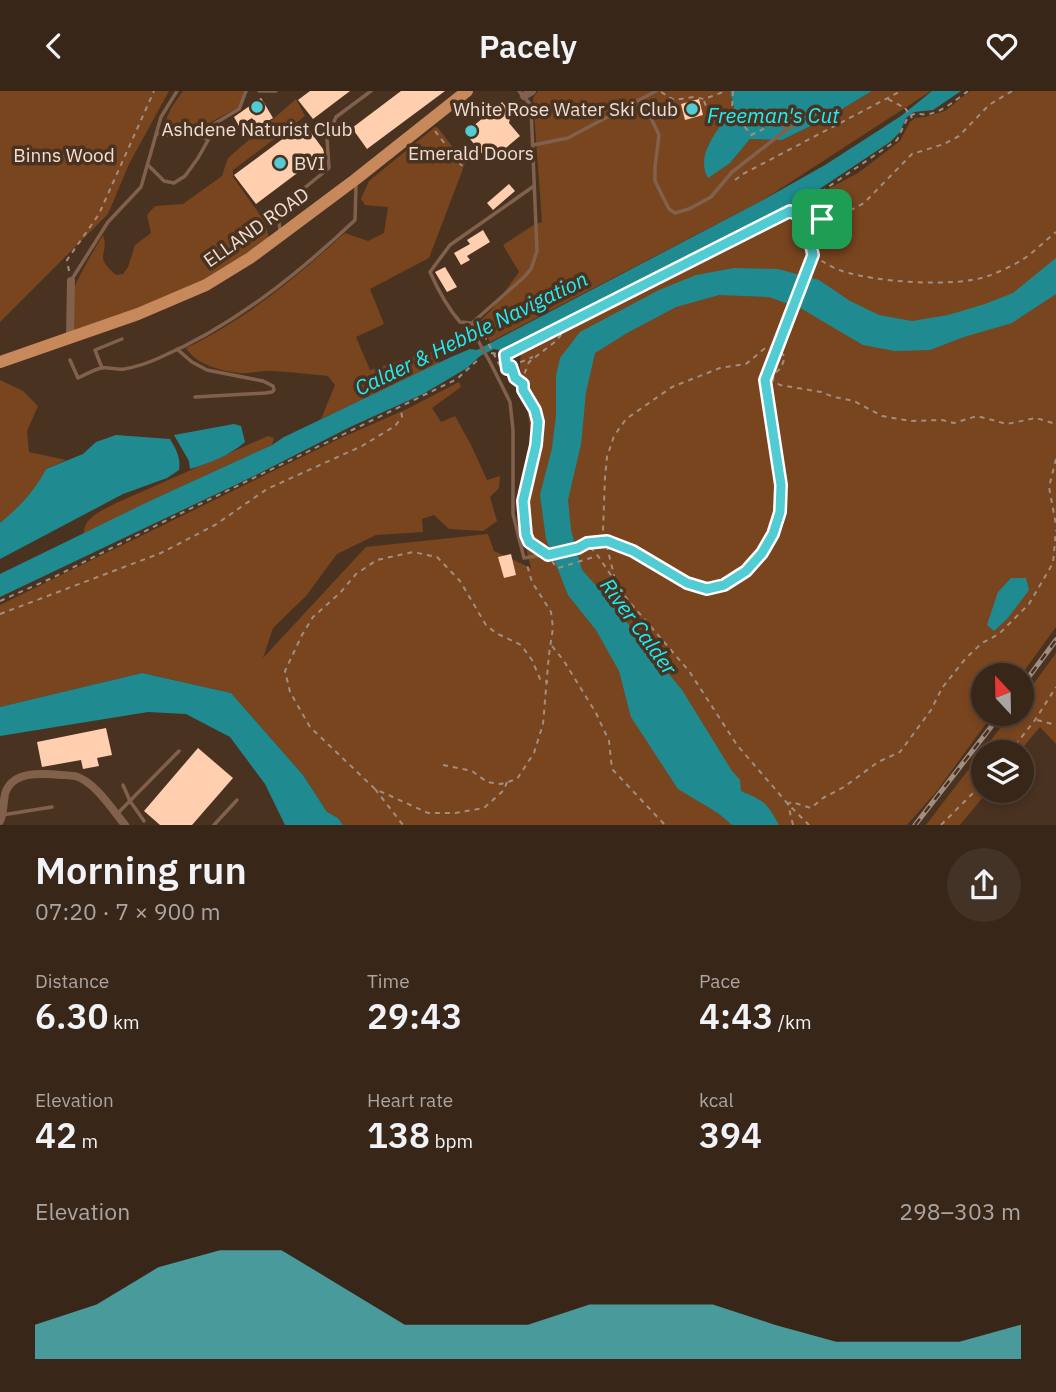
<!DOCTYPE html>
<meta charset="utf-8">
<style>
body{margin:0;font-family:"IBM Plex Sans",sans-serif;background:#433226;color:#f1f3f6;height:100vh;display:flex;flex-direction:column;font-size:26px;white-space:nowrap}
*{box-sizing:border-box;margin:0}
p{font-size:23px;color:#aba5a2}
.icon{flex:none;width:38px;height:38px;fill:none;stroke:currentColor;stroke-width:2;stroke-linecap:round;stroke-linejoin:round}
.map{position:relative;height:734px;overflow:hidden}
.sheet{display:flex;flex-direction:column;background:#382619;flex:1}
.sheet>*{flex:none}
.needle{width:46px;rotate:338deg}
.fabs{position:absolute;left:971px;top:572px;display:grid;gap:14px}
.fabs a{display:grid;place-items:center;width:63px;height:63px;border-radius:50%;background:#382619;box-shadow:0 4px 10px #0003,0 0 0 2px #524338;font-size:35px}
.pin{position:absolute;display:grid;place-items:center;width:60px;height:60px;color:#fff;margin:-30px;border-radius:14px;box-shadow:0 4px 10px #0006}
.round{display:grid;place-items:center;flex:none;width:74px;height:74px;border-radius:37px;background:#433226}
.summary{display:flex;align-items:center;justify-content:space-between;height:119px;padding:0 35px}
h1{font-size:38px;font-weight:600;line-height:52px}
.metrics{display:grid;grid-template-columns:repeat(3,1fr);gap:10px;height:119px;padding:7px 35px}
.metrics div{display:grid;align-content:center}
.metrics b{font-size:35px;font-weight:600}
.metrics small{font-size:19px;font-weight:400}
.metrics p{font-size:19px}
.chart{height:196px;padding:14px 35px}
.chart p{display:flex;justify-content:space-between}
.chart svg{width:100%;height:126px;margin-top:7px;fill:#51ccd3;opacity:.7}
header{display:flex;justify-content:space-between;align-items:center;height:91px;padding:0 35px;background:#382619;font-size:32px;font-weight:600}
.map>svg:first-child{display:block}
.green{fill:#79451f}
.water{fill:#1f8b91}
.building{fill:#ffcfaf}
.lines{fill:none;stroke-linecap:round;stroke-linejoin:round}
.path{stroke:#a18e81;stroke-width:2;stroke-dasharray:5 5;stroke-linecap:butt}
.service{stroke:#81614c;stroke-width:3.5}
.minor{stroke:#81614c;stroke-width:8}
.primary{stroke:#c7885c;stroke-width:12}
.rail-casing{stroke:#a28e81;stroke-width:5}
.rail{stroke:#4a3221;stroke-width:2.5;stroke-dasharray:8;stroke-linecap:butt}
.path-bridge{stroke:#a18e81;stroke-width:2;stroke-dasharray:5 5;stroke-linecap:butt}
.service-bridge{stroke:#81614c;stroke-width:3.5}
.route-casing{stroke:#fff;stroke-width:14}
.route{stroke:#51ccd3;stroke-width:9}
.poi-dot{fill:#51ccd3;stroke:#4a3221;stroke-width:2.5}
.labels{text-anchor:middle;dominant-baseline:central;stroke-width:7;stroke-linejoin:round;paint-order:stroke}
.poi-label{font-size:19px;fill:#edddd3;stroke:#4a3221}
.park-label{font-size:19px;fill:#f4dfd2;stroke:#4a3221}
.street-label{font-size:19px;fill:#edddd3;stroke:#4a3221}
.water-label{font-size:21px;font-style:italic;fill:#1af0f9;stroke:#4a3221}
</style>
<header><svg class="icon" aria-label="back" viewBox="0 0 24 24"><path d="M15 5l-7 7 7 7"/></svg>Pacely<svg class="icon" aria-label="heart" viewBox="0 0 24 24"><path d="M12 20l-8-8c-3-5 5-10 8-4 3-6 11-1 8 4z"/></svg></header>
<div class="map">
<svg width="1056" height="734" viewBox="0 0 1056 734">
<rect width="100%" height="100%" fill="#4a3221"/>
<g class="green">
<polygon points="0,0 169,0 129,73 108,123 0,231"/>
<polygon points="183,0 244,0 244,2 237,17 211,31 207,43 169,43 163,36 171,17"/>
<polygon points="538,0 730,0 734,16 707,56 730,72 750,48 782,49 827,27 872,0 931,0 763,109 490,251 480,230 492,218 519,181 503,154 532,135 542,131 533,7"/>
<polygon points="970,0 1056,0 1056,536 1021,584 984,584 984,623 993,623 936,701 907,734 343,734 338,727 327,721 303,684 231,602 142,582 0,616 0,514 343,346 407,318 459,291 461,296 432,317 441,331 455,325 471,354 487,389 500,385 499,397 490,406 497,430 483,440 449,438 434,424 422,428 423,441 376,444 337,463 306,505 273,537 263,567 366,456 488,443 494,460 531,477 518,426 532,348 520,277 521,253 815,105 858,82 900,50 910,31 915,27 925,26 945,20"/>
<path d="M296,8L305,25L233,79V86L265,131L269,148L204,191L75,242L67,239C65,203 85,175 103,144C110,165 92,163 116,184L123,183L128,176L135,154L151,142L147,124L155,115L183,113L222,85L228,67Z"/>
<path d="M435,36L438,37L465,72L461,83L429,167L370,198L384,233L356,246L370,279L445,256L451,252L437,274L321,328L335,294L328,285C310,283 291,281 273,280C262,279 251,283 240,282C222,280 196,274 186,257C247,228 295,187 345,142L368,150L384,142L388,116L365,114L361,108L369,90Z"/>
<polygon points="0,289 23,300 38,315 27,340 29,361 66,369 46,378 38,394 15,419 0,432"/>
<path d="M268,345L274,347L272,354L156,407L104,434L84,442C84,426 102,420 114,413Z"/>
<polygon points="1056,562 1056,653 1040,636 1019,661 984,662 984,700 988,700 960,734 926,734 1011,623 1022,623 1022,609"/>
</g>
<g class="water">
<path d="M730,0H872L827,27L782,49L750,48L730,72L708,87C694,62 721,36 734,16Z"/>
<polygon points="932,0 961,0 933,19 914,21 906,27 900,41 890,51 788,119 510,258 499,259 494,258 480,265 467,277 423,303 350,336 254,385 0,506 0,483 156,407 272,354 284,346 451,266 470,258 477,259 763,109 825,74 901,25"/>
<path d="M1056,167V203L1012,232L964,246L930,259L895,260L863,254L802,218L769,206L719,204L676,216L627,242L595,262L586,301L581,353L568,409L571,439L582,479L608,508L682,599L732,680L740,689L741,700C766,711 766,711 779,734H732L718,722L678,698L631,626L619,580L596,539L568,504L546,448L540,404L552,357L556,325V285L560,267L580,241L659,199L696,184L734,177L778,178L819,189L850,210L879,224L912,230L948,224L985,213L1013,202Z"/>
<path d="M234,333L241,335L245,351C230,364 210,372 190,378L189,370L174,344Z"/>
<path d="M116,344L170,348C176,358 181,367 179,379L167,387L123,403L0,468V432C19,416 35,400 46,378L83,363L96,351Z"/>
<polygon points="1011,487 1026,487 1029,499 1007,528 994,540 987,534 998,501"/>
<polygon points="142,582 231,602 303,684 327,721 338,727 343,734 285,734 265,693 230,646 186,623 148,621 0,645 0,616"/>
</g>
<g class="building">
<polygon points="310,0 350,0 313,28 298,9"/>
<polygon points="401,0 445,0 367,58 352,37"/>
<polygon points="261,7 273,27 258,36 252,27 239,35 234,26"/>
<polygon points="699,8 703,24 685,29 681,13"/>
<polygon points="502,11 511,22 509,32 520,45 489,71 465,42"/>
<polygon points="304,32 323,58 324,62 256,113 234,84"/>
<polygon points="509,93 515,100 493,119 487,112"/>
<polygon points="483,139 490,151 467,165 470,169 461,174 454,162 470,153 467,149"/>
<polygon points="445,176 457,196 447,201 435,181"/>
<polygon points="511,463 516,484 504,487 498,466"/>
<polygon points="106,637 112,664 97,667 99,675 83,678 81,669 42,676 37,651"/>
<polygon points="198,657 233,687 192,734 160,734 144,720"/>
</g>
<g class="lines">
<g class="path">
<polyline points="733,0 732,19 751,44 774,33"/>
<polyline points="1012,0 989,14 959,45 944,53 912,63 864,112 842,124 823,129 815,135 809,145 813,164 791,223 777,256 785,266 781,277 774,283 773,290 780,294 821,301 834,306 854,310 882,325 910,330 942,329 954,332 977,325 1007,333 1036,327 1056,333"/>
<polyline points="661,1 674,9 694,6 704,8 726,0"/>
<polyline points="888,8 905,17"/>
<polyline points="704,10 709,23 731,19"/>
<polyline points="786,28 794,24"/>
<polyline points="435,40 462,75"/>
<polyline points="735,89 743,83 901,0"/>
<polyline points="791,120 806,129 821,129"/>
<path d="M813,164C823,171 831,176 842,180C875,191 955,197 988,185C999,181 1012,175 1022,169C1034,161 1045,150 1056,141"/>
<polyline points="69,180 67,169 99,123 154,0"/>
<polyline points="479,235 484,244"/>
<path d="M491,262L505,264L790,120L815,105L897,49L908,26L916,22C934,29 954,10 968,0"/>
<polyline points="505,265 507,277"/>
<path d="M499,273C506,285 512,285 523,293C524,308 537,318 538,333C540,347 534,362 530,376C526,394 523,411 524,430C525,443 526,450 537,458"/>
<polyline points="511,275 533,266"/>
<polyline points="507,278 511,275 515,286"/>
<polyline points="522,292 522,289 529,271 556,250 570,233"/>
<polyline points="1056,368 1049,396 1056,434"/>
<polyline points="587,452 607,450 633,460 687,493 707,498 724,494 746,480 762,462 773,443 780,421 781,394 765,289 777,257"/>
<polyline points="554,462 578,457 587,452 598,465 627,508 689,580 737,654 788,713 809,734"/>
<polyline points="552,470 556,476 558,477 597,465"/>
<polyline points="613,488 614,484 603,440 605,386 607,366 614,345 626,328 672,296 720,277 746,273 764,258 776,256"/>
<polyline points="0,510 52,487 163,431 457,288 480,267"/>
<polyline points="0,523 161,462 215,434 267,398 362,355 395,335 402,326 401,319"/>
<polyline points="552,555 564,570 596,622 609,650 612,678 665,734"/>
<polyline points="1037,629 1056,634"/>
<polyline points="1009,662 1035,629 1056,596"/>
<polyline points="443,674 472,680 487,691 501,693 517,688 534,662 543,633 549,563 553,537 551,521 532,491 527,474"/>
<polyline points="507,691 504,699 484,717 455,722 428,722 375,698 310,636 290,601 285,580 302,544 313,526 340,502 356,483 377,469 413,461 437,466 460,490 486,534 496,542 521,554 532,569 540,588 548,591"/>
<polyline points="375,698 403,734"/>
<polyline points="793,734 788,713 792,711 811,717 823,707 844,696 878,671 900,661 931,619 942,597 966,567 982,552 999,543 1029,513 1053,472 1056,439"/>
<polyline points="941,734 984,691"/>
</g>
<g class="service">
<polyline points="259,0 276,0"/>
<polyline points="642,8 659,44 655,76 655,90 669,118 675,122 689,118 711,106 732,81 786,39 781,30"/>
<polyline points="786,39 801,30"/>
<path d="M156,43C174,46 192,43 209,48"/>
<polyline points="533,54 568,47 656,0"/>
<polyline points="148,74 164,90 174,92 185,85 198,67 207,51 214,33 239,18 246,0"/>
<polyline points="280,139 278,124 280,117 329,77 327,47 336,26 371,0"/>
<polyline points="72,188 108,131 141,96 161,26 177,0"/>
<path d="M472,232L460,231C446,215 438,199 430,181L450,154L534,95"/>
<polyline points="476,246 473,239 472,232 523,187 531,178 537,160 531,16 530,13 519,0"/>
<polyline points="177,258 192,271 207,279 263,290 273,295 274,299 272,301 265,302 195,306"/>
<path d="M70,269L78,287C85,284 94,278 102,277C109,276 117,279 124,278C136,276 148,272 159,267C233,235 297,184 355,129L356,94"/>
<polyline points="490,271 510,311 513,339 513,423 524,467 549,463"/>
<polyline points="102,277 95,259 122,248"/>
<polyline points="123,694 130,710 144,730"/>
<polyline points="118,722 179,660"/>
<polyline points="2,724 52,716"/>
<polyline points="214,734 237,709"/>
</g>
<g class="minor">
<polyline points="524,5 532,0"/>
<polyline points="70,246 71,190"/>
<path d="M0,730C4,722 3,713 5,703C13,675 54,684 75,685C94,690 112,718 125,734"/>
</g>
<polyline class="primary" points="0,271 138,223 206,194 250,167 281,144 356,88 467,0"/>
<defs>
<g id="rail">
<polyline points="1022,595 1056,549"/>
<polyline points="915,734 1001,623"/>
</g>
</defs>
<use href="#rail" class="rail-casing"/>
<use href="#rail" class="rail"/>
<g class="path-bridge">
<polyline points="905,17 912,27"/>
<polyline points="484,244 499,273"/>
</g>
<polyline class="service-bridge" points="476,246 490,271"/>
</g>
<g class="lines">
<defs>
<polygon id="route" points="790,120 806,129 822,128 815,135 809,145 813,164 765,289 781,394 780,421 773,443 762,462 746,480 724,494 707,498 687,492 633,460 607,450 587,452 578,457 548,464 529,451 526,444 523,410 536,354 538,331 535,319 523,299 523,293 515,287 511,275 507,278 505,264"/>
</defs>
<use href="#route" class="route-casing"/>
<use href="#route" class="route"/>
</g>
<g class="poi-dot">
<circle cx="257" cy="16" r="7"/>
<circle cx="692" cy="18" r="7"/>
<circle cx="471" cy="40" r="7"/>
<circle cx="280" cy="72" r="7"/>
</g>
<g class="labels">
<g class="poi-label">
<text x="678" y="18" text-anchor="end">White Rose Water Ski Club</text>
<text x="257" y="38">Ashdene Naturist Club</text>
<text x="471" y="62">Emerald Doors</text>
<text x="294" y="72" text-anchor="start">BVI</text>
</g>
<g class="park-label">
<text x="64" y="64">Binns Wood</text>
</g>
<g class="street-label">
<text transform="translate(256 136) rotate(-35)">ELLAND ROAD</text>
</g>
<g class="water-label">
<text x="773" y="24">Freeman's Cut</text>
<text transform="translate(471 242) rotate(-26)">Calder &amp; Hebble Navigation</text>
<text transform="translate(639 535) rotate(54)">River Calder</text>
</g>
</g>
</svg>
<div class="fabs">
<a><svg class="needle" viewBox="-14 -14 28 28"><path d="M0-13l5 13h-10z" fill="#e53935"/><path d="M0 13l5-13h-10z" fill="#aba5a2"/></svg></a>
<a><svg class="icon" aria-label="layers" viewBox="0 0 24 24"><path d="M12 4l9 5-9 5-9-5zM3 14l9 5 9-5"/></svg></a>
</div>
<div class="pin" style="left:822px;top:128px;background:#1e9e55"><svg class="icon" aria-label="arrive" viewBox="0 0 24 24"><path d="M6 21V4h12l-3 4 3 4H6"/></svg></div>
</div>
<section class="sheet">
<div class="summary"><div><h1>Morning run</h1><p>07:20 · 7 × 900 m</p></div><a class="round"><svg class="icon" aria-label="share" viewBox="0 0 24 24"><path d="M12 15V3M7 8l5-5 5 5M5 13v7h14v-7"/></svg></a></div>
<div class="metrics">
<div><p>Distance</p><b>6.30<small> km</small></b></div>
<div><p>Time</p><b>29:43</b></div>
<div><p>Pace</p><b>4:43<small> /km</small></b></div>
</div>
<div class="metrics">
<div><p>Elevation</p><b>42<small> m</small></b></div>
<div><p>Heart rate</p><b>138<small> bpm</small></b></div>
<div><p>kcal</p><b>394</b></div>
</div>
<div class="chart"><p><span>Elevation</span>298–303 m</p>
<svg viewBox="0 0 160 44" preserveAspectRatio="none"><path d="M0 44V32L10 25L20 12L30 6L40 6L50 19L60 32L70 32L80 32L90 25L100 25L110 25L120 32L130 38L140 38L150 38L160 32V44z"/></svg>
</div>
</section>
